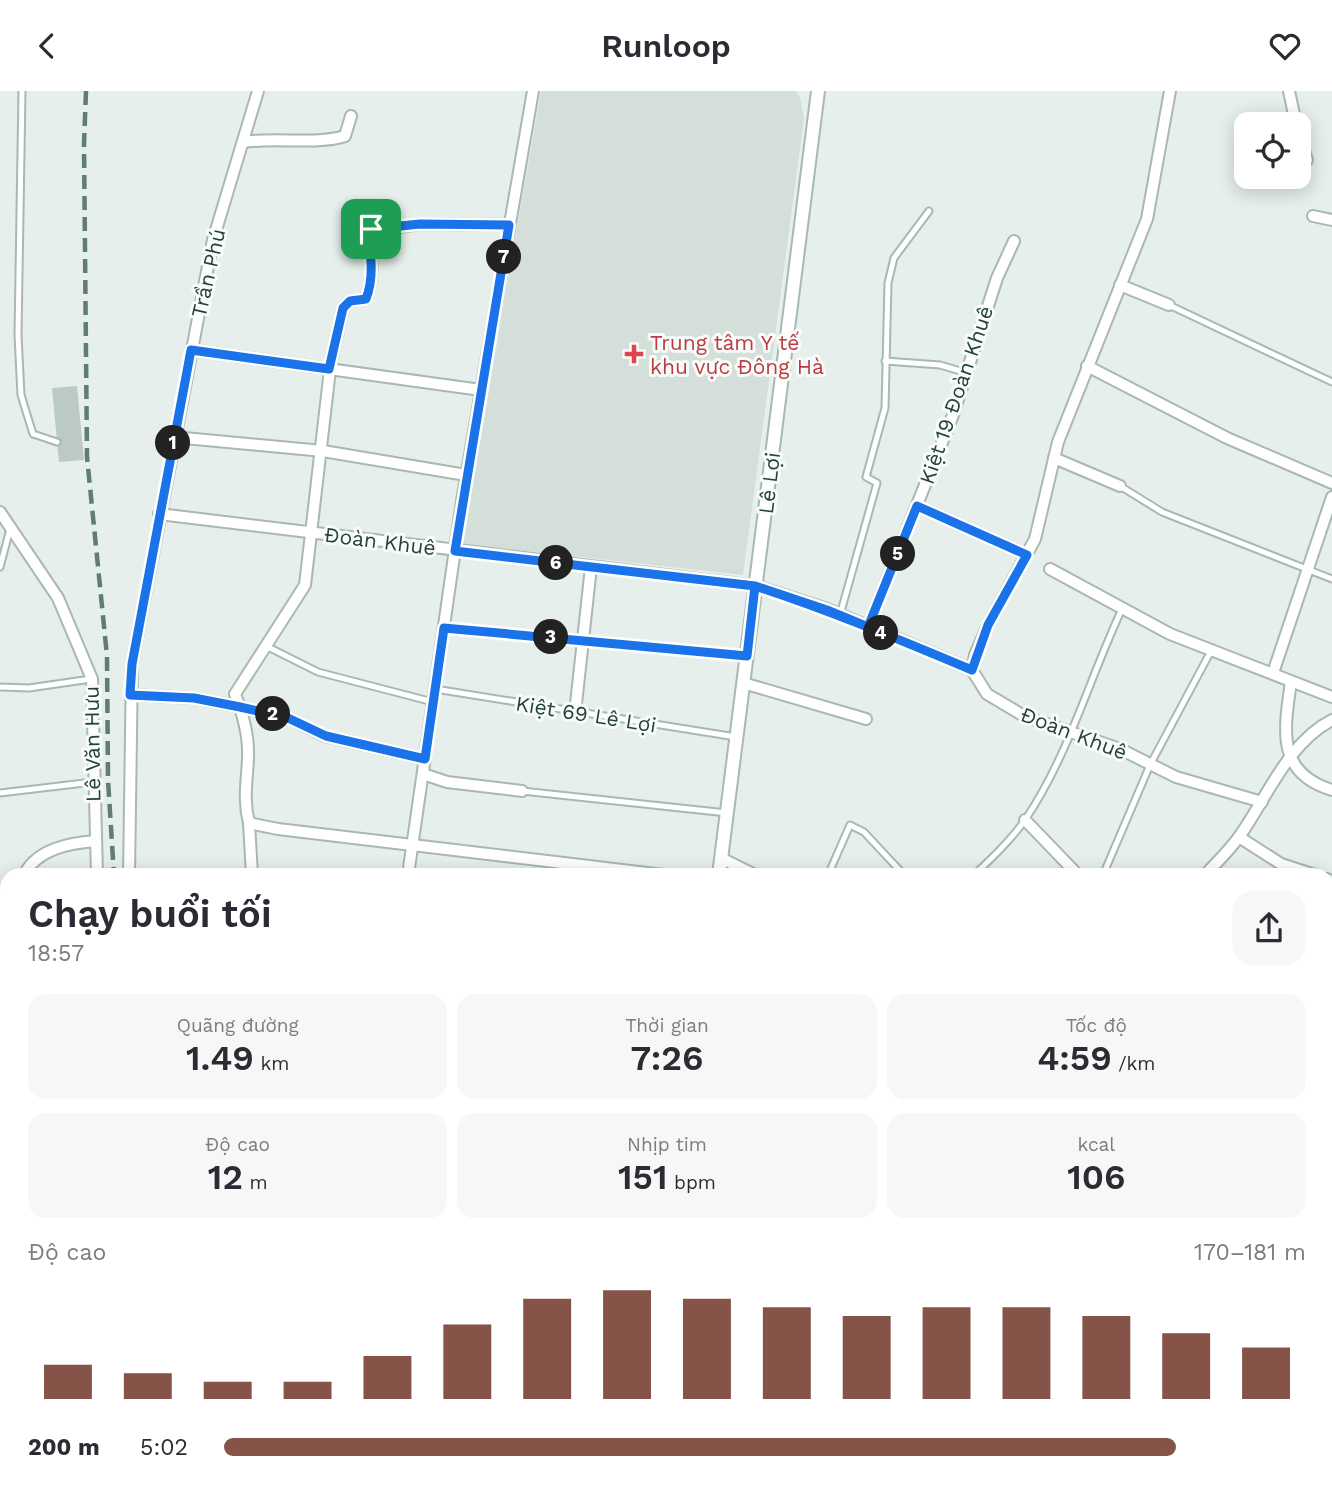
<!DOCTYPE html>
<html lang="vi">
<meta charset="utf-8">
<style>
body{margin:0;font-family:"Work Sans",sans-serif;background:#f7f7f7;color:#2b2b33;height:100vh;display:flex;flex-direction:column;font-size:26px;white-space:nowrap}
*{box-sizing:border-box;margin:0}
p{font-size:23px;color:#7c7c81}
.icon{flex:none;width:38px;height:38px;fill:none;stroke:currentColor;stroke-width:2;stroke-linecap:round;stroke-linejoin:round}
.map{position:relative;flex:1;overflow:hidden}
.details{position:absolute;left:0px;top:777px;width:1334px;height:621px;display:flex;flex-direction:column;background:#fff;border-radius:21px 21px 0 0;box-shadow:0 4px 18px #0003}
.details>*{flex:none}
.fabs{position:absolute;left:1234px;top:21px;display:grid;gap:14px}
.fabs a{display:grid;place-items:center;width:77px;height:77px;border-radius:14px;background:#fff;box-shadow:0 4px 18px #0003;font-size:35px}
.pin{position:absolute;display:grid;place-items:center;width:60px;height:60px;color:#fff;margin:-30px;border-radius:14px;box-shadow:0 4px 10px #0006}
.km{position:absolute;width:35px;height:35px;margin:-18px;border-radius:50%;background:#222;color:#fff;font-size:19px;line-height:35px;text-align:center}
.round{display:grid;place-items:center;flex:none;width:74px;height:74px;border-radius:21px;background:#f7f7f7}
.head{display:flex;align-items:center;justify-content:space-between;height:119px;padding:0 28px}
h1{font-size:38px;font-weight:600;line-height:52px}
.figures{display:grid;grid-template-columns:repeat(3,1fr);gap:10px;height:119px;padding:7px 28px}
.figures div{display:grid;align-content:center;border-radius:18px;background:#f7f7f7;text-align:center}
.figures b{font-size:35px;font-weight:600}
.figures small{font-size:19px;font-weight:400}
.figures p{font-size:19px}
.chart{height:196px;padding:14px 28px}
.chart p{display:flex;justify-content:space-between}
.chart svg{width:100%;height:126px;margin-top:7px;stroke:#855347;stroke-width:6}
ul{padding:0 28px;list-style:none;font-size:23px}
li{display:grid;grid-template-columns:112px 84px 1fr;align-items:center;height:52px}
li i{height:18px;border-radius:9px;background:#855347}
header{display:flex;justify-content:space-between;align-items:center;height:91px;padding:0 28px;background:#fff;font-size:32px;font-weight:600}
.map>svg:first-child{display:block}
.built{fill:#d4dfda}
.building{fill:#bbcac4}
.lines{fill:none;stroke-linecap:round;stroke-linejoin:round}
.service-casing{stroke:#a8b8b2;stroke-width:9}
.minor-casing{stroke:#a8b8b2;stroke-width:14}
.tertiary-casing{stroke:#a8b8b2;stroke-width:16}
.service{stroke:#fff;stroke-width:5}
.minor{stroke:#fff;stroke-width:10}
.tertiary{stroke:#fff;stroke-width:12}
.rail{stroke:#5f7d75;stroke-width:4.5;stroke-dasharray:14 7;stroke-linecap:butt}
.route-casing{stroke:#fff;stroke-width:14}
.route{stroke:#1a73e8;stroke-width:9}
.health-dot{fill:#e0444e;stroke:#f7fbf9;stroke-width:2.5}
.labels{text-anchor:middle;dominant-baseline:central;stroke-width:6;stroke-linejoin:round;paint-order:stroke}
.street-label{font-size:21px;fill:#24423a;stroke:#f7fbf9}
.health-label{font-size:21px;fill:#be3a42;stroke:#f7fbf9;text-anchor:start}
</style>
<header><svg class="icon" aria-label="back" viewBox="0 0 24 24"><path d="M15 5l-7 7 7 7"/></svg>Runloop<svg class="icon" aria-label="heart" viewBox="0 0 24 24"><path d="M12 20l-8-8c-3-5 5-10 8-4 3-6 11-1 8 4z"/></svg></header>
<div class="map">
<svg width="1332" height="1398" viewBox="0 0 1332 1398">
<rect width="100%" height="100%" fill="#e6efeb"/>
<polygon class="built" points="541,0 796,0 800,6 804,28 743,484 462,453"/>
<g class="building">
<polygon points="77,295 84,369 59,371 52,297"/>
<rect x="260" y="1391" width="36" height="7"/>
</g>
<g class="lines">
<defs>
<g id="service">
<polyline points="22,0 18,244 21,304 33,343 57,351"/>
<polyline points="1169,214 1332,291"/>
<polyline points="885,270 940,274 967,282"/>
<polyline points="1120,395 1162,421 1332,488"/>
<polyline points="0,476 10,438"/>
<polyline points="840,524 877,392 866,386 885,317 888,192 894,167 929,120"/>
<polyline points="444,537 747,565"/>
<polyline points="266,555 318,581 433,611"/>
<polyline points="0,596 29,597 91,588"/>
<polyline points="435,598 736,646"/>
<polyline points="522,700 727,722"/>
<polyline points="0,702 93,691"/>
<polyline points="828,784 850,734 864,741 904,784"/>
<path d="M974,784C992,767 1011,749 1025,729C1069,664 1089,588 1122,518"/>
<polyline points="1103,784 1150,674 1211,560"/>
<polyline points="1326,1108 1332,1094"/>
<polyline points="0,1148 7,1150"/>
<polyline points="310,1398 310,1391"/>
<polyline points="420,1398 421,1391"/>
<polyline points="975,1398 978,1391"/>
<polyline points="1196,1398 1199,1391"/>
</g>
<g id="minor">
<polyline points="1289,0 1296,33"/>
<polyline points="1298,41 1307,69"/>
<path d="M243,51C275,46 317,54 345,45L351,25"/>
<polyline points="1313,125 1332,129"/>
<path d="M509,134L420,133L365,141C373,160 374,187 366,208L350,210L343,217L331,270L305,494L235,603C243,623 249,645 248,667C247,691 243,709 249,732L278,738L664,784"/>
<polyline points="1120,194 1169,214"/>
<polyline points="191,259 481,299"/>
<polyline points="1087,275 1227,347 1332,392"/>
<polyline points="174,346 323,360 466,384"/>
<polyline points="1054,367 1120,395"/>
<polyline points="917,415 1027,464"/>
<polyline points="0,421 58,507 92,588 97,784"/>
<polyline points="159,423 756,495 827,518 972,579 987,603 1024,625 1120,658 1176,686 1262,711"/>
<polyline points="1050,478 1170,543 1332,606"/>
<polyline points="868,536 953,324 997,187 1014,150"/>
<polyline points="972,579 975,564 988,534 1035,448 1058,351 1147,128 1170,0"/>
<polyline points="1273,582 1332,406"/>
<path d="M1291,591C1284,639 1276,682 1332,699"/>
<polyline points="743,592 866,628"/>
<polyline points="130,604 194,607 240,616 288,627 325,645 425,668"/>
<polyline points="575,622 591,476"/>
<polyline points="423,683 447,691 522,700"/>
<polyline points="1025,729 1078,784"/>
<polyline points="249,732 252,784"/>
<polyline points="1239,746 1281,773 1315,784"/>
<polyline points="721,767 755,784"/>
<path d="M24,784C37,758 69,752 96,750"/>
<polyline points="129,784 132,573 213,149 258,0"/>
<polyline points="408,784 462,410 533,0"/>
<path d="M1205,784C1217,771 1231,758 1241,743C1268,704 1289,651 1332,629"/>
<polyline points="1326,788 1332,790"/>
<polyline points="1326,845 1332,833"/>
<polyline points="1326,916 1332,917"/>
<polyline points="1326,1058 1332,1060"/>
<polyline points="1326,1255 1332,1257"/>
<polyline points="0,1283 7,1290"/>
<polyline points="133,1391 133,1398"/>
<polyline points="729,1391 743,1398"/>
<polyline points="1170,1391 1191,1398"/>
<polyline points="95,1398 96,1391"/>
</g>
<g id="tertiary">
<polyline points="719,784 818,0"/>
<polyline points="641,1398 642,1391"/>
</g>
</defs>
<use href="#service" class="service-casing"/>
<use href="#minor" class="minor-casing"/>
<use href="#tertiary" class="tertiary-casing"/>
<use href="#service" class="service"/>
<use href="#minor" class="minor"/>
<use href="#tertiary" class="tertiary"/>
<g class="rail">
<polyline points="86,0 84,53 87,366 107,565 108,689 114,784"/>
<polyline points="103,1398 103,1391"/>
</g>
</g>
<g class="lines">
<defs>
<path id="route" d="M371,138L365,141C372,160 374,187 366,208L350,210L343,217L329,278L191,259L132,573L130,604L194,607L240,616L288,627L326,645L425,668L444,537L747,565L755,495C829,519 900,549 972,579L988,534L1027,464L917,415L868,536L827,519L755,495L455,460L509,134L420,133L371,138"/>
</defs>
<use href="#route" class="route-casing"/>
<use href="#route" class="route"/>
</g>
<path class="health-dot" d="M630.5 252.5h7v7h7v7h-7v7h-7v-7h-7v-7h7z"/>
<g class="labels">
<g class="street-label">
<text transform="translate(208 182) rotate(-77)">Trần Phú</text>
<text transform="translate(956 304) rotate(-71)">Kiệt 19 Đoàn Khuê</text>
<text transform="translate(769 392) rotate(-83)">Lê Lợi</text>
<text transform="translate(380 450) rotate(7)">Đoàn Khuê</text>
<text transform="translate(586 623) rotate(9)">Kiệt 69 Lê Lợi</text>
<text transform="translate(1074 642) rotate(21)">Đoàn Khuê</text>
<text transform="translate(92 653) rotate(-91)">Lê Văn Hưu</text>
</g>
<g class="health-label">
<text x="650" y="251">Trung tâm Y tế<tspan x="650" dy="24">khu vực Đông Hà</tspan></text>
</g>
</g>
</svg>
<div class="fabs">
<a><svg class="icon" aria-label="locate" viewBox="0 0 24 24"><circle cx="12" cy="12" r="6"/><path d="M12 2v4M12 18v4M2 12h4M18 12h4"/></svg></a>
</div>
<div class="pin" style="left:371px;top:138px;background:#1e9e55"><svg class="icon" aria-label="arrive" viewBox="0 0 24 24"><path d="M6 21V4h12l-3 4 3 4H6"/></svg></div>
<b class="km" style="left:173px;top:352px">1</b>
<b class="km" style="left:273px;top:623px">2</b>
<b class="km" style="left:551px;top:546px">3</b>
<b class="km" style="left:881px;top:542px">4</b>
<b class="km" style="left:898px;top:463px">5</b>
<b class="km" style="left:556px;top:472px">6</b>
<b class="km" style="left:504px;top:166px">7</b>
<section class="details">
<div class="head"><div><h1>Chạy buổi tối</h1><p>18:57</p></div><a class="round"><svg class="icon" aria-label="share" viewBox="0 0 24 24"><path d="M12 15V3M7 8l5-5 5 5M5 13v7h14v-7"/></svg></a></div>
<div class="figures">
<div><p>Quãng đường</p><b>1.49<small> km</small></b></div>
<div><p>Thời gian</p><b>7:26</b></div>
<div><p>Tốc độ</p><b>4:59<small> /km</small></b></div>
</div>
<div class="figures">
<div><p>Độ cao</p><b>12<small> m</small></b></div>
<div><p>Nhịp tim</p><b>151<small> bpm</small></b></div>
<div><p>kcal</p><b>106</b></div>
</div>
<div class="chart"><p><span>Độ cao</span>170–181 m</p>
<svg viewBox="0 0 160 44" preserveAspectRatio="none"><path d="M5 44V32M15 44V35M25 44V38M35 44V38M45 44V29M55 44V18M65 44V9M75 44V6M85 44V9M95 44V12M105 44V15M115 44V12M125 44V12M135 44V15M145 44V21M155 44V26"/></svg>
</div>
<ul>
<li><b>200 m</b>5:02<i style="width:88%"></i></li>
</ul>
</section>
</div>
